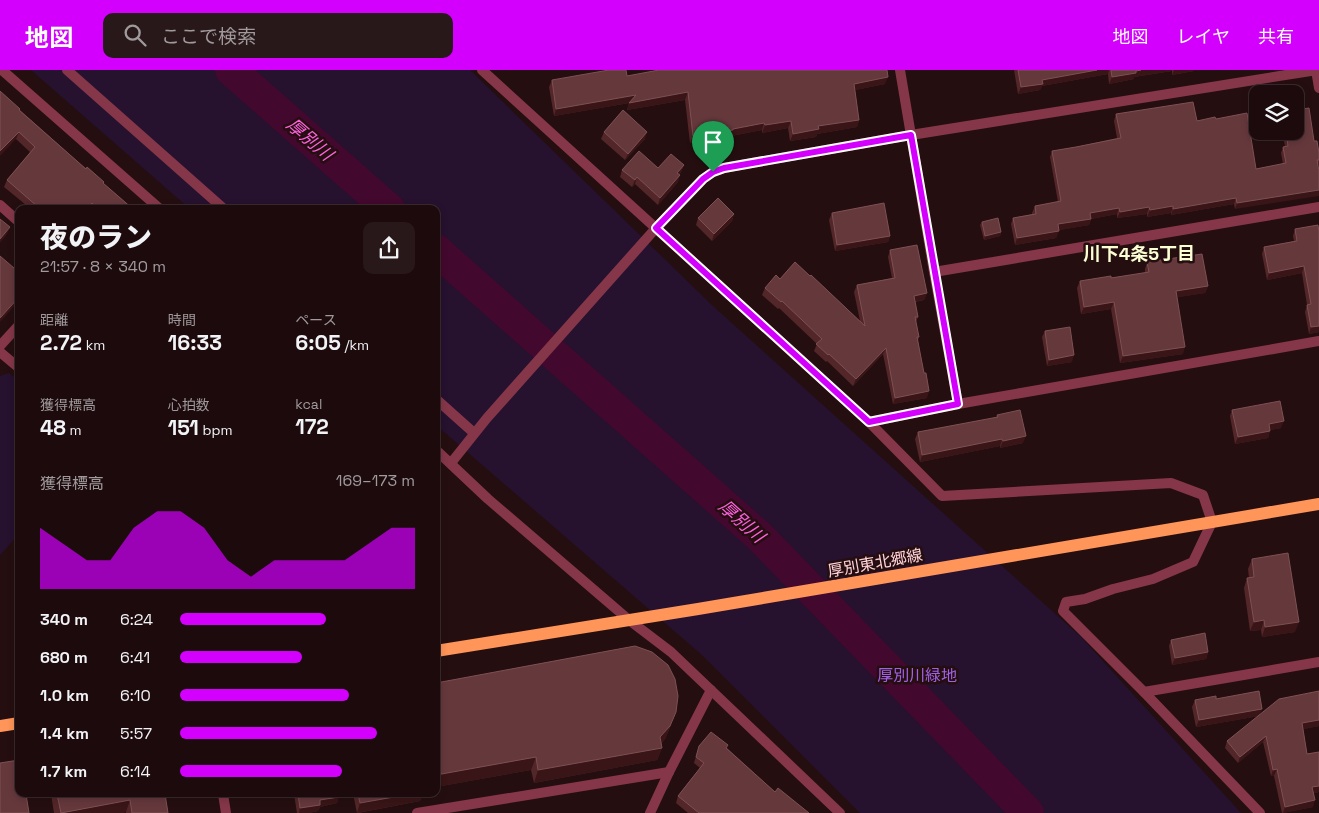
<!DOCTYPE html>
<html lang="ja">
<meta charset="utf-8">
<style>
body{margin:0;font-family:"Space Grotesk","Noto Sans JP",sans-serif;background:#29181a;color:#f1f3f6;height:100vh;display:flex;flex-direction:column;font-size:19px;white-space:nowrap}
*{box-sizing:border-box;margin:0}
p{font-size:16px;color:#a09a9d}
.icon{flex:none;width:28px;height:28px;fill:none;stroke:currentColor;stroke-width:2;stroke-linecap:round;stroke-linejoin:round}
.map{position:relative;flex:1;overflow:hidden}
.sheet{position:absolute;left:15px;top:135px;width:425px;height:592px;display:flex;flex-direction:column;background:#1c0a0c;border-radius:10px;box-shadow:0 2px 8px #0003,0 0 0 1px #3a2b2d}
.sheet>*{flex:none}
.buttons{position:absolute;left:1249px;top:15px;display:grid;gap:10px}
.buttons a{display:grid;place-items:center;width:55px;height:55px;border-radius:10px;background:#1c0a0c;box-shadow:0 2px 8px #0003,0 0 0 1px #3a2b2d;font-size:25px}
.pin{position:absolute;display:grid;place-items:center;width:42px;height:42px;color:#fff;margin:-51px -21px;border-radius:50% 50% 50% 0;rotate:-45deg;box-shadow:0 0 5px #0007}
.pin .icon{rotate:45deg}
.round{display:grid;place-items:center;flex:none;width:52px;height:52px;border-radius:10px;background:#29181a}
.summary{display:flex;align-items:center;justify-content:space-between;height:85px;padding:0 25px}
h1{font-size:28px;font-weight:800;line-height:38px}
.metrics{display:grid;grid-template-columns:repeat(3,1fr);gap:8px;height:85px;padding:5px 25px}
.metrics div{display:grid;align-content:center}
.metrics b{font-size:21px;font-weight:800}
.metrics small{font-size:14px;font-weight:400}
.metrics p{font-size:14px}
.chart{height:140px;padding:10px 25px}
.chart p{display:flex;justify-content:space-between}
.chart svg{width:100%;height:90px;margin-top:5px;fill:#d300fd;opacity:.7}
ul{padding:0 25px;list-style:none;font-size:16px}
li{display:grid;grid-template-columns:80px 60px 1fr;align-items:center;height:38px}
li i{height:12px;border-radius:6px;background:#d300fd}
header{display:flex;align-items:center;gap:30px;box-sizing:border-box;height:70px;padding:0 25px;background:#d300fd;color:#fff}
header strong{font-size:24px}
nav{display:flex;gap:28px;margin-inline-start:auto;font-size:18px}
.search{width:350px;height:45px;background:#29181a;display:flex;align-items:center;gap:12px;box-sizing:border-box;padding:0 18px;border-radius:10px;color:#a09a9d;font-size:19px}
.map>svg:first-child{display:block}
.green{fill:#26112f}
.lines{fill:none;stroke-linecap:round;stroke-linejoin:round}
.river{stroke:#43082d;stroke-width:32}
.minor{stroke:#853749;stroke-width:10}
.primary{stroke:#ff9559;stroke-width:12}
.wall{fill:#532629}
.shaded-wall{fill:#391517}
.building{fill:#65383c;stroke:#7e5054}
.route-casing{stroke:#fff;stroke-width:10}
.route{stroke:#d300fd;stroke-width:6}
.labels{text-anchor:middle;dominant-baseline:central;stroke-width:5;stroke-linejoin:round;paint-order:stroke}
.street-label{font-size:16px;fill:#ffd2d8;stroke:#250e10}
.park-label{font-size:16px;fill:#a161e4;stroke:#250e10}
.water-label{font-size:18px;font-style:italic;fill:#ff60df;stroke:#250e10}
.neighbourhood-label{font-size:18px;font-weight:bold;fill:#fbffd4;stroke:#250e10}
</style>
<header>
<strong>地図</strong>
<div class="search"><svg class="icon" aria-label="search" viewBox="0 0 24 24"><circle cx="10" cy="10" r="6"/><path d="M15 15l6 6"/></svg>ここで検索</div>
<nav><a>地図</a><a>レイヤ</a><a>共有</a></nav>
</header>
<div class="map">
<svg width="1319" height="743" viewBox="0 0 1319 743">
<rect width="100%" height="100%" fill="#250e10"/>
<g class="green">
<polygon points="31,0 470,0 714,237 1081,567 1241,743 860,743 702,585 436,355 436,139 190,139"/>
<polygon points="9,303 19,311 19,464 0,485 0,306"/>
</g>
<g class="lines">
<g class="river">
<polyline points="231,0 389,139"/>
<polyline points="436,180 759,466 1028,743"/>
</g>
<g class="minor">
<polyline points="2,0 160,139"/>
<polyline points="67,0 224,139"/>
<polyline points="482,0 869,352 942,426 1171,413 1203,425 1212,452 1193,492 1153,509 1113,519 1085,529 1066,532 1063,541 1144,622 1260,743"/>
<polyline points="900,0 934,202 958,334"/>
<polyline points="1316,0 1319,18"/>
<polyline points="0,135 19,152"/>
<polyline points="934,202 1319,137"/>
<polyline points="0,276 19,255"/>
<polyline points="0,282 19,298"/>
<polyline points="436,329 474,363"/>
<polyline points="869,352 958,334 1319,271"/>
<polyline points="436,380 488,429 629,550 671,582 840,743"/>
<polyline points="451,393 487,348 656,158 703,109 713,102 724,98 911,65 1317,0"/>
<polyline points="1144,622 1319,592"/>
<polyline points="223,724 226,743"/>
<polyline points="417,743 669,702"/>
<polyline points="650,743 669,702 711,620"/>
</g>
<g class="primary">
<polyline points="436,581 698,539 1319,434"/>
<polyline points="0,656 19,653"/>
</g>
</g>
<g class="wall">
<polygon points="1014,0 1194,0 1194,1 1172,5 1172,1 1134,7 1134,9 1109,14 1108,4 1042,16 1040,20 1018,24"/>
<polygon points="627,6 885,14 855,20 859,50 857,57 817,64 816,67 790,71 788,58 762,63 762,60 731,66 731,67 727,68 725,72 712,74 711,70 690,73 685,30 627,40 629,33 554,46 549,17 552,10"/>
<polygon points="20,40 86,99 133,139 31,139 4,117 7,110 30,82 16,69"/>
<polygon points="1116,44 1197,51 1216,49 1256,99 1283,94 1281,83 1283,77 1285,76 1282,61 1295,61 1314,71 1319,83 1319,93 1318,96 1235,139 1234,134 1171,145 1171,143 1147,147 1147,144 1117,148 1117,144 1091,149 1089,155 1059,160 1056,168 1015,175 1011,154 1013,148 1032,144 1032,143 1035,136 1058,132 1050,87 1052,81 1076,77 1117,68 1114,51"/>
<polygon points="604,62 645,69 625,90 601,69"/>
<polygon points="684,95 681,102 679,105 678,112 658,135 635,114 632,117 620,107 622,100"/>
<polygon points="832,143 890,166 888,172 835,181 829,150"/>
<polygon points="734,144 732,151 712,171 696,155 698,148"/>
<polygon points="982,152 1001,162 1000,166 984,170 980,155"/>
<polygon points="1295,159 1319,162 1319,262 1309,264 1305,242 1307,235 1302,203 1267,210 1262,184 1264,177 1294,171 1293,166"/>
<polygon points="890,180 927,223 924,230 915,232 918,247 916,252 919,267 918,270 927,328 893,334 883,284 853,316 827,291 826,292 814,281 817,274 779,238 778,239 762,225 765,218 780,209 860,251 854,222 857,215 892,208 888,187"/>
<polygon points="1147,192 1208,216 1205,223 1177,227 1183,284 1120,293 1111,239 1081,244 1077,218 1080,211 1111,208 1145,203 1145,199"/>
<polygon points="1045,261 1072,292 1047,296 1042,267"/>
<polygon points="1232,340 1281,358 1270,360 1268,368 1235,374 1230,346"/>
<polygon points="997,345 1023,373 1000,378 1000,376 920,392 915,369 918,362 996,348"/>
<polygon points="1252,489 1295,562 1262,567 1261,560 1250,561 1244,518 1247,508 1249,508 1248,499"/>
<polygon points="1171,570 1208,582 1206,589 1172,595 1169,576"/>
<polygon points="436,613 671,655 665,669 661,674 662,678 657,690 534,713 531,700 436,717"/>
<polygon points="1319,621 1319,656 1303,659 1307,684 1319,682 1319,722 1314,723 1313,737 1282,743 1274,706 1271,706 1263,672 1238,693 1225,678 1227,671 1259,646 1196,657 1192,637 1195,630 1216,629 1260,645"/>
<polygon points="699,676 727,678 775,722 809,743 688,743 676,733 678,726 700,698 694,693"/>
<polygon points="51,724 165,724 168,743 126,743 126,742 120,743 54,743"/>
<polygon points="294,724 339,724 337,733 320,737 318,741 309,743 297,743"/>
<polygon points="353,724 423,724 420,731 358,743 357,743"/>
</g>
<g class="shaded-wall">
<polygon points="1097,0 1109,0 1108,4 1042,16 1040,20 1018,24 1021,17 1042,10"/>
<polygon points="1141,0 1172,0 1172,1 1134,7 1134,9 1109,14 1112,7"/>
<polygon points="1174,0 1194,0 1194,1 1172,5"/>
<polygon points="888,7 885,14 851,21 854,14"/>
<polygon points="688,22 685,30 627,40 629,33 554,46 556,39 636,25"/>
<polygon points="859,50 857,57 817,64 816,67 790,71 793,64 818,56"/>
<polygon points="791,51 788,58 762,63 765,55"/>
<polygon points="764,53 762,60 731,66 731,67 727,68 725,72 712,74 715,67 728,61 733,59"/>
<polygon points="19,62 16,69 0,86 0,81"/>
<polygon points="647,62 645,69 625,90 628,84"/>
<polygon points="714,63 711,70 690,73 693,66"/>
<polygon points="684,95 681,102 675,110 677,103"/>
<polygon points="680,105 678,112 658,135 660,128"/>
<polygon points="637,107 635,114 632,117 635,110"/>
<polygon points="1319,120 1319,126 1235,139 1237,133"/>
<polygon points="1236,128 1234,134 1171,145 1173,139"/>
<polygon points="1173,136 1171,143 1147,147 1150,140"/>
<polygon points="1149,137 1147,144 1117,148 1120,142"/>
<polygon points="1119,138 1117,144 1091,149 1089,155 1055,161 1058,154 1090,143"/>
<polygon points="734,144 732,151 712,171 714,164"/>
<polygon points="10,157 7,164 0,173 0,169"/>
<polygon points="1059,161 1056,168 1015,175 1017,168"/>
<polygon points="1001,162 1000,166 984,170 985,166"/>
<polygon points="890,166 888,172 835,181 837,175"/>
<polygon points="1304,196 1302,203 1267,210 1269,203"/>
<polygon points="1208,216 1205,223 1174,228 1176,221"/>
<polygon points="927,223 924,230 912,232 914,226"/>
<polygon points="19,227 19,231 0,252 0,248"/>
<polygon points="1114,232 1111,239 1081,244 1084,237"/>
<polygon points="1319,256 1319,262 1309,264 1311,257"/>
<polygon points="1185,277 1183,284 1120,293 1123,286"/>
<polygon points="886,278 883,284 853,316 856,309"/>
<polygon points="1074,285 1072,292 1047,296 1049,290"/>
<polygon points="929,321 927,328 893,334 895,328"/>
<polygon points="1284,351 1281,358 1266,361 1269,354"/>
<polygon points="1270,361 1268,368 1235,374 1238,367"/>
<polygon points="1026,366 1023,373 1000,378 1003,371"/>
<polygon points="1002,369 1000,376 920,392 922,385"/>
<polygon points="1264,550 1261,560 1250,561 1254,552"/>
<polygon points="1299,552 1295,562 1262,567 1265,557"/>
<polygon points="1208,582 1206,589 1172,595 1175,588"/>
<polygon points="1262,639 1259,646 1196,657 1199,650"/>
<polygon points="676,642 665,669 657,679 662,678 657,690 534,713 538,700 660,667"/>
<polygon points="1319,650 1319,656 1299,660 1302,653"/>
<polygon points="1266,666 1263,672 1238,693 1240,687"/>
<polygon points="536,687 531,700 436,717 436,705"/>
<polygon points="1277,699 1274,706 1271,706 1273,700"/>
<polygon points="1319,716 1319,722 1310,724 1312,717"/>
<polygon points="411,724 423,724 420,731 357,743 360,733"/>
<polygon points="339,727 337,733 320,737 318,741 309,743 299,743 300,738 320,730"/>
<polygon points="130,730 126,742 120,743 61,743"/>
<polygon points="1315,730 1313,737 1283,743 1285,737"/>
</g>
<g class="building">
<polygon points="609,0 626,0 627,6 659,0 887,0 888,7 854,14 859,50 818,56 819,59 793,64 791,51 765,55 764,53 733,59 733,60 728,61 728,65 715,67 714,63 693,66 688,22 629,33 636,25 556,39 552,10"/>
<polygon points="1018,0 1097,0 1042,10 1043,14 1021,17"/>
<polygon points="1111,0 1141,0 1136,1 1136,3 1112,7"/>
<polygon points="0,21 20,39 19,40 86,99 87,97 104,112 103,113 133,139 99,139 92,133 87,139 46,139 41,134 38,137 7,110 35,77 19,62 0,81"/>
<polygon points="1193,32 1197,51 1215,47 1216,49 1247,43 1256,99 1286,93 1283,77 1288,76 1286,61 1295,61 1295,40 1309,38 1314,71 1317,71 1319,83 1319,90 1317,90 1319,101 1319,120 1237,133 1236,128 1173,139 1173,136 1150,140 1149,137 1120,142 1119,138 1090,143 1091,149 1058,154 1059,161 1017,168 1013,148 1036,144 1035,136 1061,131 1052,81 1076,77 1121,68 1116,44"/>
<polygon points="623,40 647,62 628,84 604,62"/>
<polygon points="639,81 658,98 671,84 684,95 677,103 680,105 660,128 637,107 635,110 622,100"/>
<polygon points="718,128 734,144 714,164 698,148"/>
<polygon points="884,133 890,166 837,175 832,143"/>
<polygon points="998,148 1001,162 985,166 982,152"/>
<polygon points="0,149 10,157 0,169"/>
<polygon points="1318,155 1319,162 1319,256 1311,257 1307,235 1311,234 1304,196 1269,203 1264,177 1297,171 1295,159"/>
<polygon points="917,175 927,223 914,226 918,247 915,247 919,267 917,267 924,303 926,303 929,321 895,328 886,278 856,309 829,284 828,285 816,274 822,269 782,231 781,232 765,218 776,205 780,209 795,192 810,206 811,205 865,256 857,215 895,208 890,180"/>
<polygon points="1202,184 1208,216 1176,221 1185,277 1123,286 1114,232 1084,237 1080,211 1111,206 1111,208 1149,202 1147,192"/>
<polygon points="0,186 14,198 19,193 19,227 0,248"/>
<polygon points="1070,257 1074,285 1049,290 1045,261"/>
<polygon points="1280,331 1284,351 1269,354 1270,361 1238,367 1232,340"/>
<polygon points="1020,340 1026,366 1003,371 1002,369 922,385 918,362 998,347 997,345"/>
<polygon points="1288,483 1299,552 1265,557 1264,550 1254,552 1247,508 1254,507 1252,489"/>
<polygon points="1205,563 1208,582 1175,588 1171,570"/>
<polygon points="635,576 652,582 668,595 675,609 678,626 676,642 670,656 660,667 662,678 538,700 536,687 436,705 436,628 437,627 436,621 436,613"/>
<polygon points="1259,621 1262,639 1199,650 1195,630 1216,626 1216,629"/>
<polygon points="1319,621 1319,650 1302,653 1307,684 1319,682 1319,716 1312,717 1315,730 1285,737 1277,699 1273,700 1266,666 1240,687 1227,671 1279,629"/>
<polygon points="711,662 728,675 726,678 775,722 778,718 809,743 699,743 678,726 704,693 696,687 699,676"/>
<polygon points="19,690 19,724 26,724 29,743 0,743 0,693"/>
<polygon points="57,724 165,724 168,743 132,743 130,730 61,743"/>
<polygon points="298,724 339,724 339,727 320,730 320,735 300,738"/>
<polygon points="358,724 411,724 360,733"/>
</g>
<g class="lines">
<defs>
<polygon id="route" points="911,65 958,334 869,352 656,158 703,109 713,102 724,98"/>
</defs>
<use href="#route" class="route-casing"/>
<use href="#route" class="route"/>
</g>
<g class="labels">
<g class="street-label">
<text transform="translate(875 493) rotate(-10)">厚別東北郷線</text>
</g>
<g class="park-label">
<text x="917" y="605">厚別川緑地</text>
</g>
<g class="water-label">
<text transform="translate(310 69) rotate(41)">厚別川</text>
<text transform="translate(742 451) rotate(42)">厚別川</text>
</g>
<g class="neighbourhood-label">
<text x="1139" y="183">川下4条5丁目</text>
</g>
</g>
</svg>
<div class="buttons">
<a><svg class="icon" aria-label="layers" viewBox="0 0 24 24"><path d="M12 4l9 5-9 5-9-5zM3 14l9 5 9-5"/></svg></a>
</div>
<div class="pin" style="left:713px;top:102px;background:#1e9e55"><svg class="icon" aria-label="arrive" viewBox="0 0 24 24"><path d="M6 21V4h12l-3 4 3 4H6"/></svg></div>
<section class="sheet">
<div class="summary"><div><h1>夜のラン</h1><p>21:57 · 8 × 340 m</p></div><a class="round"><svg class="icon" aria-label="share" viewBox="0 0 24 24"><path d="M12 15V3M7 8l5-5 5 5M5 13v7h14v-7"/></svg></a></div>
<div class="metrics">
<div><p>距離</p><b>2.72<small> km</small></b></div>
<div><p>時間</p><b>16:33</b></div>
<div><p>ペース</p><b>6:05<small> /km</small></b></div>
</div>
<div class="metrics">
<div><p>獲得標高</p><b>48<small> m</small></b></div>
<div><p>心拍数</p><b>151<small> bpm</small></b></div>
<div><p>kcal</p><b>172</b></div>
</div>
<div class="chart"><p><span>獲得標高</span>169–173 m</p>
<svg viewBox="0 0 160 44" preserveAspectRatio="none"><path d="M0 44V14L10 22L20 30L30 30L40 14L50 6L60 6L70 14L80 30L90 38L100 30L110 30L120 30L130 30L140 22L150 14L160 14V44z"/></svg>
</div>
<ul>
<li><b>340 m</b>6:24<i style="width:62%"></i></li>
<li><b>680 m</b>6:41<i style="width:52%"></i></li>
<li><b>1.0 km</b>6:10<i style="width:72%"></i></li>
<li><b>1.4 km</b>5:57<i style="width:84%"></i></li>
<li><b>1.7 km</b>6:14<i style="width:69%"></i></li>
</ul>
</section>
</div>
